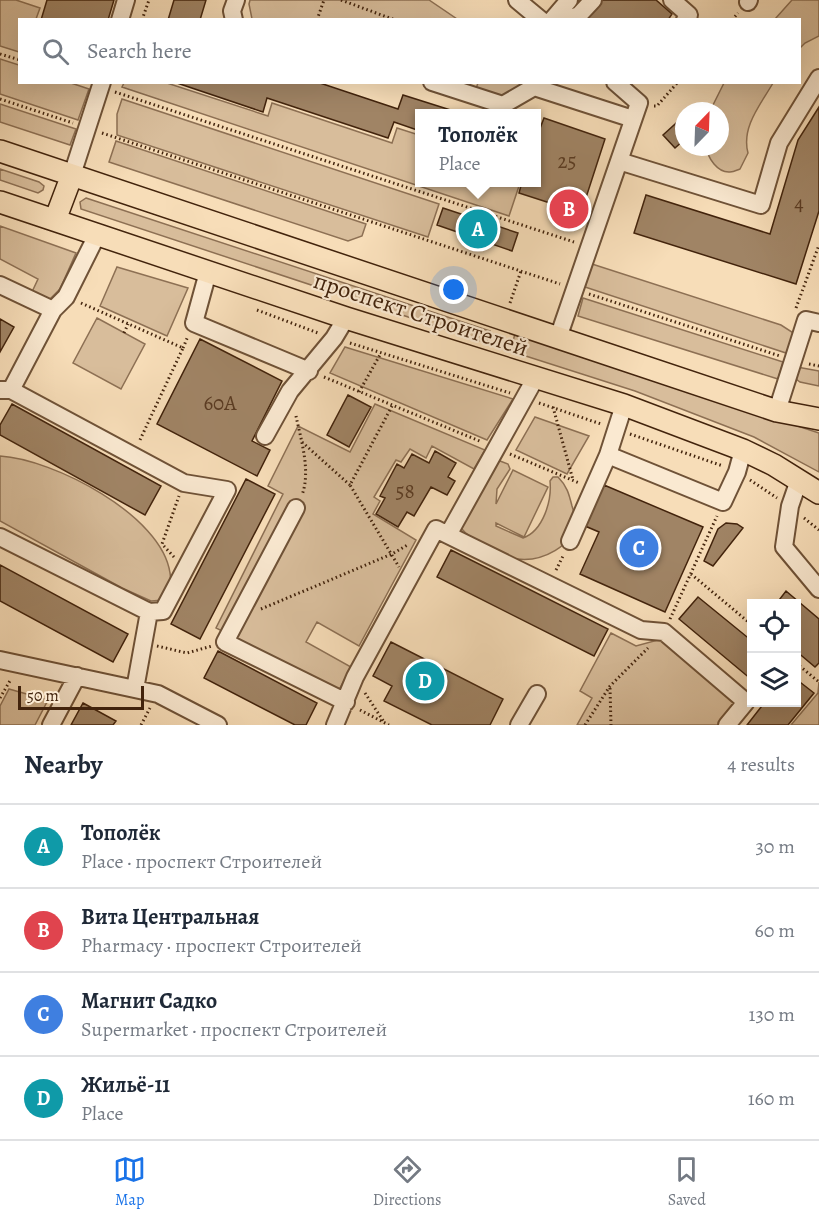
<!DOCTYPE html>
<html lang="en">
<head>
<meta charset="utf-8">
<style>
	body { margin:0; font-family:Alegreya,serif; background:#f6f6f7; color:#1f2937 }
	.controls { position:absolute; right:18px; bottom:18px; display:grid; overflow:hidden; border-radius:0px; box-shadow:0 6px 24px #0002 }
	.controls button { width:54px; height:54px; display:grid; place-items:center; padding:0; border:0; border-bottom:2px solid #e0e1e3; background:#fff; color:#1f2937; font:30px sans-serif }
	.compass { position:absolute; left:675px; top:102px; width:54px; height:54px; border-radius:50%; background:#fff; box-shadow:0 6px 24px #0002; rotate:23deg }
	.scale { position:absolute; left:18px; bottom:15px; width:126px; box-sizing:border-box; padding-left:6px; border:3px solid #42230c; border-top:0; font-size:16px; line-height:21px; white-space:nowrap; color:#42230c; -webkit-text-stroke:4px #fae9d1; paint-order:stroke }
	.you { position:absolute; left:454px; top:290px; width:21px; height:21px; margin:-15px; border:4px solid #fff; border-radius:50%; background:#1a73e8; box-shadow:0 0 0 9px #1a73e833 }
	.badge { display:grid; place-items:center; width:39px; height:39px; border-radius:50%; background:#1a73e8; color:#fff; font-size:20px; font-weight:700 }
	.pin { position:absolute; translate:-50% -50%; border:3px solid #fff; box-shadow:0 2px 6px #0006 }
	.popup { position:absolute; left:415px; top:109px; width:126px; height:78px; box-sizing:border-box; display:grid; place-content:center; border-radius:0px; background:#fff; filter:drop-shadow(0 2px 4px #0005); font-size:20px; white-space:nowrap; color:#747a83 }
	.popup b { font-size:22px; color:#1f2937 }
	.popup::after { content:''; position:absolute; left:50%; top:100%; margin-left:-12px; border:12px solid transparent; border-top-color:#fff }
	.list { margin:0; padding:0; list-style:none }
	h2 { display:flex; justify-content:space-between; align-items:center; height:78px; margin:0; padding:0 24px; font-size:26px }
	h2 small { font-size:20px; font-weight:400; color:#747a83 }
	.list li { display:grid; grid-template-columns:39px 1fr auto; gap:18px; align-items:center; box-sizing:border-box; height:84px; padding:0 24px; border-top:2px solid #e0e1e3 }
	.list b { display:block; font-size:22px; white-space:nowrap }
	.list p { margin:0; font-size:20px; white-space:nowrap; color:#747a83 }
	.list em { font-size:20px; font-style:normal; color:#747a83 }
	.icon { flex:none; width:33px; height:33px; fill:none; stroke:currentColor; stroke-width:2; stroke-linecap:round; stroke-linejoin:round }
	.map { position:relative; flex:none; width:819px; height:725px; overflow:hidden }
	.search { position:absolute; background:#fff; box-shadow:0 6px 24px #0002; left:18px; right:18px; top:18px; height:66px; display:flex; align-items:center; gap:15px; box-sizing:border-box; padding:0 21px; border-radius:0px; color:#747a83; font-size:22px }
	.sheet { height:414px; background:#fff }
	nav { display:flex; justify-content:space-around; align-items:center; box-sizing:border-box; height:84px; border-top:2px solid #e0e1e3; background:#fff; font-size:16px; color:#747a83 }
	nav a { display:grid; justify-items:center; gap:3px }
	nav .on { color:#1a73e8 }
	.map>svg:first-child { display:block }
	.green { fill:#d8bd9b; stroke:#8d7054; stroke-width:1.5 }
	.building { fill:#a08465; stroke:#42230c; stroke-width:1.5 }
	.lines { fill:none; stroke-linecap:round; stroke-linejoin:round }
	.minor-casing { stroke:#6f5237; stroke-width:20 }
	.major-casing { stroke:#42230c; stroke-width:24 }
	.path { stroke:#42230c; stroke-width:3; stroke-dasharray:1.5 3; stroke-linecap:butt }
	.minor { stroke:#fae9d1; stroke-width:16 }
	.major { stroke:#f7ddb8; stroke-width:21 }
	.labels { text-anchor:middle; stroke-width:4.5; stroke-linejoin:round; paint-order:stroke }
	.number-label { font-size:21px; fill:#5a3b22 }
	.street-label { font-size:24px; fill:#42230c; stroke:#fae9d1 }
</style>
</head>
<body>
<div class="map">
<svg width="819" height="725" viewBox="0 0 819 725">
	<rect width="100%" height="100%" fill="#f7ddb8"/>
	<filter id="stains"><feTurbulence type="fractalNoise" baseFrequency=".00333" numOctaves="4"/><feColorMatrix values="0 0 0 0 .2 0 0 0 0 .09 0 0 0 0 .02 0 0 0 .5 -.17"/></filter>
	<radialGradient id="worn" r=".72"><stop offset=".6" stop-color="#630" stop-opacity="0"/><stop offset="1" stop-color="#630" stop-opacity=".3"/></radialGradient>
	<!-- green -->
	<path class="green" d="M0,0H16L40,8L36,19L20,20L19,52L0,46Z
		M250,0H429L457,19H252L249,4Z
		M792,0H819V36L805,43L800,48V20L775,19Z
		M0,59L19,65L20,82L71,83L89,89L78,120L0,94Z
		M124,83H167L268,116L272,103L392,143L397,128L419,135L420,182L520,183L509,216L122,87Z
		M478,83H534L504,101L475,91Z
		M724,83H773C761,104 741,127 748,153L740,169C737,170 734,172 730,172C718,173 707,158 707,147H720V111H710Z
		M122,99L439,204L428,237L117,135V114Z
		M0,104L76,129L70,145L0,122Z
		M116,141L366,224L362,236L348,241L109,162Z
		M0,169L39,182L44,186L43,190L38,193L0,180Z
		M86,198L490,331L487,343L81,209L80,202Z
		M0,226L76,253L60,289L48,301L31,294L38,279L0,259Z
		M592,264L781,325L795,334L786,353L585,287Z
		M117,267L188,288L167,336L100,306Z
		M583,298L783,362L778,379L578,316Z
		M97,318L145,344L121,389L73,363Z
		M515,334L819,433V472L754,437L635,391L510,351Z
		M345,347L513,399L487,440L330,373Z
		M797,367L819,371V386L800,382L796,379Z
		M375,404L485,450L474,469L432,446L426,458L410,449L401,462L396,460L374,497L380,501L373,514L416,540L359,646L317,622L306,642L351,667L339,690L216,628L283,494L268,486L298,426L350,452Z
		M535,417L589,436L567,474L516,450Z
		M0,456C53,459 162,515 170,573C172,583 167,591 164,600L151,601L122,588L0,521Z
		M500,461L508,464L510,469L497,489L496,504L513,470L548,487L524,537L496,523V526L523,538C543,531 552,501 550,481L553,477H558C567,486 569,494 572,506C573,509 575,515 575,519C575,547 541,562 517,559C501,557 471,541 461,528L494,463Z
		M611,633L636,646L665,638L740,704L722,725H577L592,698L580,691Z
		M819,682V725H791L818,693Z
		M9,689L48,700L35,725H0V706Z"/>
	<!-- building -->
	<path class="building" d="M47,0H114L108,20H41Z
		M174,0H206L200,20H168Z
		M599,0H656L672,14L668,20H583Z
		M174,82H317L398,109L403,95L460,113H420V131L394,122L388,138L267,98L263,112Z
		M819,107V211L796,284L634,233L646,195L770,234L798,140Z
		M684,116V140L675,148L663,135Z
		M544,118L605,139L581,213L519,193L522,182H536V139Z
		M443,208L518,233L512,251L437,225Z
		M0,319L14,327L0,352Z
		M200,339L282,381L252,441L270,450L257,476L157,424Z
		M348,395L371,407L349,447L327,435Z
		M12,404L161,486L145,515L0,435V425Z
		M435,451L456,463L448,477L455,481L447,495L431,487L414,516L407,512L398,527L376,514L385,498L380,496L397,464L404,468L412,454L429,463Z
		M246,479L275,494L200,639L171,624Z
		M604,485L703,527L665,612L580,574L599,532L585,526Z
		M726,523L737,524L743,528L713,566L704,561L718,529Z
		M451,550L608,629L594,656L437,577Z
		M0,565L128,634L113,662L0,601Z
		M786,591L819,619V663L815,667L796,651V604H776Z
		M698,597L752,641V680L679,619Z
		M391,642L503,699L490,725H432L384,701L392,686L373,676Z
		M218,651L317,703L306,725H295L204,678Z
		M796,679L814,693L788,725H747L765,702H796Z
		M83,703L116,721L113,725H71Z"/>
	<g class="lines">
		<defs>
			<path id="minor" d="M517,0L541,20
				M672,0L689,15L685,20
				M748,2L749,0
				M120,20L126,0
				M234,20L232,11L236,0
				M552,20L569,0
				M565,20L579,15L593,0
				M432,82L503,105L534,87L633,119
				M619,161L761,205L779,143L819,78
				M72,175L102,82
				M208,272L194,323L309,371
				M0,285L53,310
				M558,338L639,103L615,82
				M0,390H11L184,483L227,490L163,611L149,612L135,689
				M11,390L53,310L66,297L97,235
				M777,411L806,320L819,323
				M265,436L290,391L334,338L346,318
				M608,455L723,502L737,472L743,450
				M799,480L790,506L784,547L819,589
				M296,508L225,642L346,702
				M448,535L641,630L664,632L746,702L727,725
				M0,537L149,612
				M570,541L608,455L624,405
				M0,660L158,694L218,725
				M51,725L77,676
				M335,725L355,677L436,529L448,535L536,377
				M519,725L537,694"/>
			<path id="major" d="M0,151L777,411L819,419
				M0,202L346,318L624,405L743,450L774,465L819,493
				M55,220L72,175"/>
		</defs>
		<!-- minor casing -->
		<use href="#minor" class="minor-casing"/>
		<!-- major casing -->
		<use href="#major" class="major-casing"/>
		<!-- path -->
		<path class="path" d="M341,0L395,20
			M142,20L149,0
			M317,20L324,0
			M732,20L738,13
			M0,54L20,60
			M115,92L574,242
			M0,99L73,123
			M654,106H657L678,82
			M102,133L560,284
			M589,294L780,356
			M81,303L183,348L139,442
			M510,303L521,271
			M796,308L819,245
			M257,310L318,333
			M124,333L128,324
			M350,343L510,393
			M183,348L188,336
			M809,364L819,366
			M324,377L482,442
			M359,392L381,353
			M539,403L601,424
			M392,406L350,485L399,567
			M553,407L573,480
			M296,416C301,440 311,471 302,495
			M630,434L723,466
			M302,442L350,485
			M510,454L579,483
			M750,480L777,498
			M804,518L819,530
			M174,557L162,544L179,496
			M556,570L564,554
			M691,574L752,625
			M261,609L392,554L409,544
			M670,619L717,516
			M157,646L187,653L212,646
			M796,663L819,682
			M610,688L611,725
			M365,693L384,722
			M0,698L11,679
			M360,710L389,725
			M141,725L150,708
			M585,725L610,686L648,648"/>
		<!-- minor -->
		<use href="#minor" class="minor"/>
		<!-- major -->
		<use href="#major" class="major"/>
	</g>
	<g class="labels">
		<!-- number labels -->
		<g class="number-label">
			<text x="567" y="168">25</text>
			<text x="799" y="210">4</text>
			<text x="220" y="410">60А</text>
			<text x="405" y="498">58</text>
		</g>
		<!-- street labels -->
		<g class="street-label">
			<text transform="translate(421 314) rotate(18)" y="8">проспект Строителей</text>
		</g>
	</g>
	<rect width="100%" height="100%" filter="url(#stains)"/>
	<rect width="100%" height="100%" fill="url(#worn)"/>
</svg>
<div class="controls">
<button><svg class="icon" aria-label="locate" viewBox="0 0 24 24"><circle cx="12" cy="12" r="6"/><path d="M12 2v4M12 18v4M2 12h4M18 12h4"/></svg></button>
<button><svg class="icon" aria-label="layers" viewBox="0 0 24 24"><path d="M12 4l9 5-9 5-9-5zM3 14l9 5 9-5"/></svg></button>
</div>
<svg class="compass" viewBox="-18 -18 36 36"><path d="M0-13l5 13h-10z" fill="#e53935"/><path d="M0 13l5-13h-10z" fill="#747a83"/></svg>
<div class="scale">50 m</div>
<div class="you"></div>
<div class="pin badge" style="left:478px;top:229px;background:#0f9aa8">A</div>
<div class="popup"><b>Тополёк</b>Place</div>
<div class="pin badge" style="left:569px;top:209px;background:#e0444e">B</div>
<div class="pin badge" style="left:639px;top:548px;background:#3f7fe0">C</div>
<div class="pin badge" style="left:425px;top:681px;background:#0f9aa8">D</div>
<div class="search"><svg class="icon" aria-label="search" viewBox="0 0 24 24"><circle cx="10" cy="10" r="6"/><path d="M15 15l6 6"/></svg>Search here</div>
</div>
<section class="sheet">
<h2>Nearby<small>4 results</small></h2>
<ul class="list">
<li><span class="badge" style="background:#0f9aa8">A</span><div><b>Тополёк</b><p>Place · проспект Строителей</p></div><em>30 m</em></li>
<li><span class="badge" style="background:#e0444e">B</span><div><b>Вита Центральная</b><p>Pharmacy · проспект Строителей</p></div><em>60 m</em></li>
<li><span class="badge" style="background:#3f7fe0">C</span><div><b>Магнит Садко</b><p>Supermarket · проспект Строителей</p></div><em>130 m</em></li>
<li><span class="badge" style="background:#0f9aa8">D</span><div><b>Жильё-11</b><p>Place</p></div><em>160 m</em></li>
</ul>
</section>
<nav>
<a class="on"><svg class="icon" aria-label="map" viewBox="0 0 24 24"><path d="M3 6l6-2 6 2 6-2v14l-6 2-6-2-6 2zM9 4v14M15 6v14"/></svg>Map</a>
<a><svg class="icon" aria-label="directions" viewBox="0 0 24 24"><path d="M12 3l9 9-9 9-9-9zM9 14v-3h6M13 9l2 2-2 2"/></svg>Directions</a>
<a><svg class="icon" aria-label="saved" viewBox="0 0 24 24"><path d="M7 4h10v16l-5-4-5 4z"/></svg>Saved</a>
</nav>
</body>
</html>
